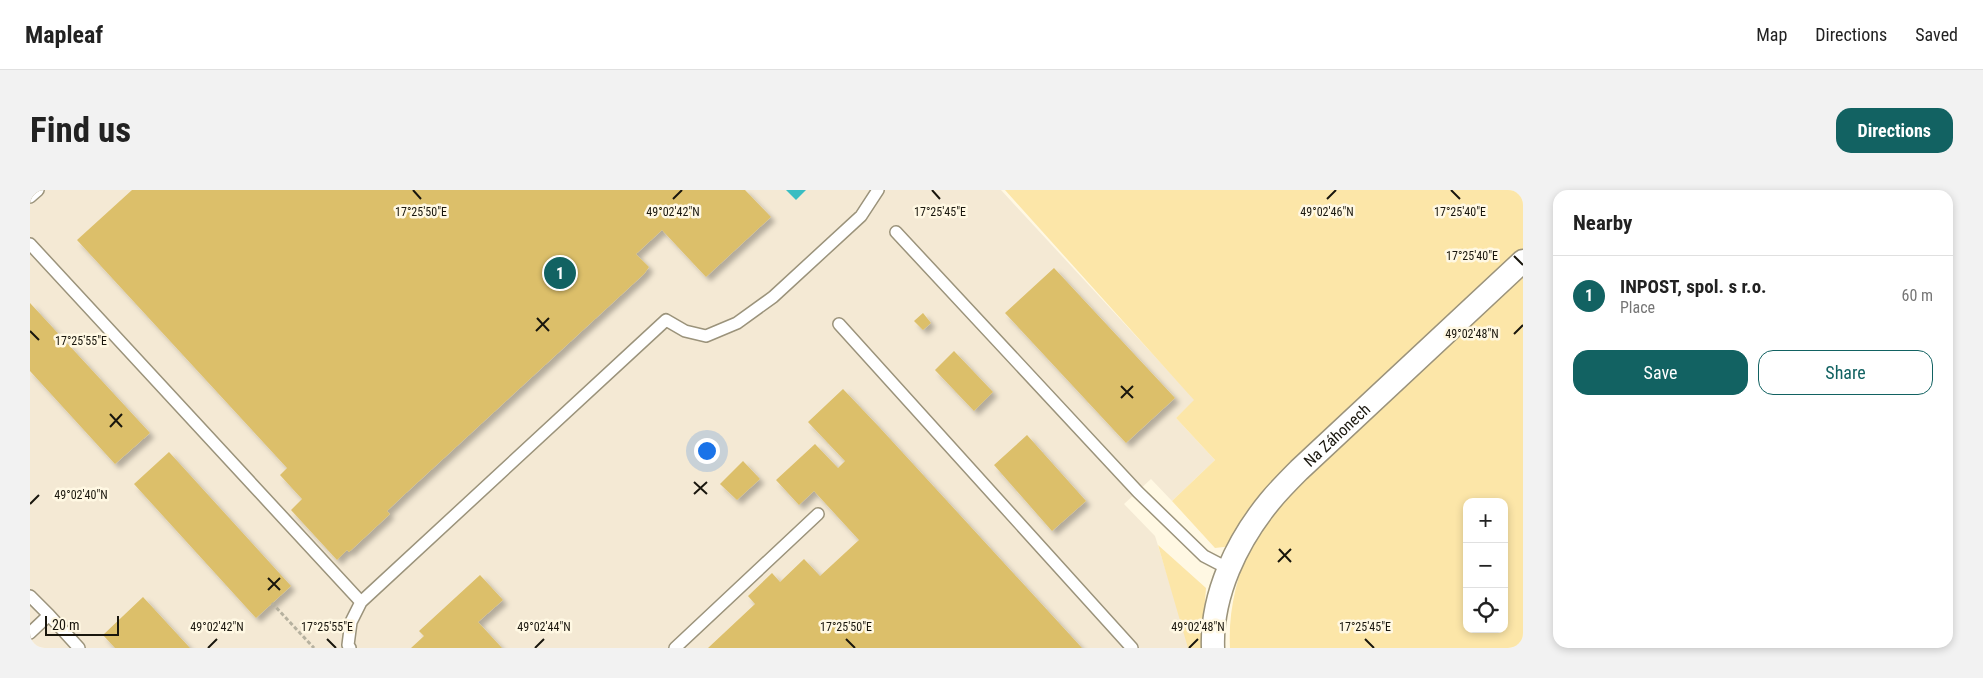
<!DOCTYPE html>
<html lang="en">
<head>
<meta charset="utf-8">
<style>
	body { margin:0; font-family:"Roboto Condensed",sans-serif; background:#f2f2f2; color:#222 }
	.controls { position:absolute; right:15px; bottom:15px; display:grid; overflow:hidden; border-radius:10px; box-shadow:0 2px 8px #0003 }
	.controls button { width:45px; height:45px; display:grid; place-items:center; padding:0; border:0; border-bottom:1px solid #e0e0e0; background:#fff; color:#222; font:25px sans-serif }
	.scale { position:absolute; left:15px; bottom:12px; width:74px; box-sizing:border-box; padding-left:5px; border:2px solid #19160d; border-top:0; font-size:14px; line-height:18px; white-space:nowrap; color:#19160d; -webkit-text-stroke:4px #fff8e3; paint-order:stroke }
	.you { position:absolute; left:676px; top:260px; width:18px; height:18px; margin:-12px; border:4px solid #fff; border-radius:50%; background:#1a73e8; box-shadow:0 0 0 8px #1a73e833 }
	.badge { display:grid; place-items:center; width:32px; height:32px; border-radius:50%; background:#126262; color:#fff; font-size:16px; font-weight:700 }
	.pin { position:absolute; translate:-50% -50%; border:2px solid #fff; box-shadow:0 1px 5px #0006 }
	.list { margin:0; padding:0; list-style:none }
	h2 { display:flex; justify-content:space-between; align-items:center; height:65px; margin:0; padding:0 20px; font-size:21px }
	h2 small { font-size:16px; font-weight:400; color:#767676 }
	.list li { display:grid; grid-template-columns:32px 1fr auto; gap:15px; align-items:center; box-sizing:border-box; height:80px; padding:0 20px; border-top:1px solid #e0e0e0 }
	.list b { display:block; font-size:19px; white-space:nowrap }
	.list p { margin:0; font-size:16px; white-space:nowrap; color:#767676 }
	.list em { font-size:16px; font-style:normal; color:#767676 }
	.actions { display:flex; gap:10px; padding:15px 20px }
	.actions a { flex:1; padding:11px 0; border:1px solid #126262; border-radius:15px; text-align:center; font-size:18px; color:#126262 }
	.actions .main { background:#126262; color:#fff }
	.icon { flex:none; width:28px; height:28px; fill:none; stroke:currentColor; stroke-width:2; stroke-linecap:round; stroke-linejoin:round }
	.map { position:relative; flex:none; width:1493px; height:458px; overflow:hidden; border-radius:15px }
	header { display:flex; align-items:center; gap:30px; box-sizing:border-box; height:70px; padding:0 25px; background:#fff; border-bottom:1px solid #e0e0e0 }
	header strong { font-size:24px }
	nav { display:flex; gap:28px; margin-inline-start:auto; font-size:18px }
	.intro { display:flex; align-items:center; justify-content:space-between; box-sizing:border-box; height:120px; padding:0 30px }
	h1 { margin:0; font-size:35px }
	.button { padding:12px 22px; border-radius:15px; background:#126262; color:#fff; font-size:18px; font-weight:700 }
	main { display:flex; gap:30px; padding:0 30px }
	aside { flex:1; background:#fff; border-radius:15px; box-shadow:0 2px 8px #0003 }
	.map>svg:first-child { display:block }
	.industrial { fill:#f4e9d4 }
	.green { fill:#fce6a8; fill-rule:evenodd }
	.water { fill:#39bdc2 }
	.building { fill:#dcbf6a; filter:url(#shadow) }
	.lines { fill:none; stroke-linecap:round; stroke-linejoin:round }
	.service-casing { stroke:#9b937b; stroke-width:14 }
	.minor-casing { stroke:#9b937b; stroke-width:25 }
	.path { stroke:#b6b19f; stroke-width:3; stroke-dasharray:4 2.5; stroke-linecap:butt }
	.service { stroke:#fff; stroke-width:11 }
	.minor { stroke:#fff; stroke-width:22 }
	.ticks { fill:none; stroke:#19160d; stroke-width:2 }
	.labels { text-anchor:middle; stroke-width:5; stroke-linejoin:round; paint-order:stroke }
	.street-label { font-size:16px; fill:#19160d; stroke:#fff8e3 }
	.ticks-label { font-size:12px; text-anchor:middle; fill:#19160d; stroke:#fff8e3; stroke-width:5; stroke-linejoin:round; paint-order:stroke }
</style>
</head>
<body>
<header>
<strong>Mapleaf</strong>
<nav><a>Map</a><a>Directions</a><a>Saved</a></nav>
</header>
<div class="intro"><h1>Find us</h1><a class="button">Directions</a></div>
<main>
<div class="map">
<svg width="1493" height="458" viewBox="0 0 1493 458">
	<defs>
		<filter id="shadow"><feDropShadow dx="4.5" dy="4.5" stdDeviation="2.5" flood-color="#0004"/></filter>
	</defs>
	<rect width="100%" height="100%" fill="#fff8e3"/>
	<!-- industrial -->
	<path class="industrial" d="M0,0H971L1165,210L1146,228L1185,270L1142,311L1121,289L1094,314L1125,346L1160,458H0Z"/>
	<!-- green -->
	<path class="green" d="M975,0H1493V458H1200C1198,421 1207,388 1220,354L1185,358L1142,311L1185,270L1146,228L1164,210ZM1437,312H1474V439H1437Z
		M1128,355L1176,398L1172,453L1173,458H1158Z"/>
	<!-- water -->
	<path class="water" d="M756,0H776L766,10Z"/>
	<!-- building -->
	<path class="building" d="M102,0H715L741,27L676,87L632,40L606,64L619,77L614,84L375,304L357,321L360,324L319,362L317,360L307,370L261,320L272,309L250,285L257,278L47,50Z
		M1024,78L1145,208L1096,253L975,123Z
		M0,113L120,243L85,274L0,181Z
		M893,123L901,133L893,140L884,131Z
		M924,161L963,202L944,221L905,180Z
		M813,199L850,238L1052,458H678L725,414L718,406L742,383L750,392L774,369L790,386L829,350L784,301L769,315L746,290L785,254L808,278L815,271L778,232Z
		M997,245L1056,311L1022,341L964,275Z
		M139,262L261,396L226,428L104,294Z
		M713,271L730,289L707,310L690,294Z
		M450,385L473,410L448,432L472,458H381L394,446L389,441Z
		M113,407L160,458H85L73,445Z"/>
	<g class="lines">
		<defs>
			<path id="service" d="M0,7L8,0
				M866,42L1108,302L1174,366L1199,379
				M0,54L331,412
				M809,134L1102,458
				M0,406L19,425L0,443
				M19,425L49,458
				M320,458L318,455L321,432L331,412L636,130L655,141L676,146L707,133L743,107L831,26L848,0
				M645,458L788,324"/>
			<g id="minor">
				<path id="s1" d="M1183,458C1181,405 1207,351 1240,311C1249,300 1259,290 1269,280L1493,71"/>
			</g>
		</defs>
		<!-- service casing -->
		<use href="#service" class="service-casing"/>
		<!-- minor casing -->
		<use href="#minor" class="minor-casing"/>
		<!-- path -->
		<path class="path" d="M242,413L284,458"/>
		<!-- service -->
		<use href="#service" class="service"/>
		<!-- minor -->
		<use href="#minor" class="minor"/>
	</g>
	<!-- ticks -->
	<path class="ticks" d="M383,0L391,9M902,0L910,9M1421,0L1430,9M643,9L652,0M1297,9L1306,0M1484,66L1493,75M507,128L519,141M0,141L9,150M506,141L519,128M1484,144L1493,135M1091,196L1103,208M1091,208L1103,196M80,224L92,237M80,237L92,224M664,292L677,304M664,304L677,292M0,314L9,305M1249,359L1261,372M1248,372L1261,359M238,388L250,400M238,400L250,388M297,449L306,458M816,449L825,458M1335,449L1344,458M178,458L187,449M505,458L514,449M1159,458L1168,449"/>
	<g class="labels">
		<!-- street labels -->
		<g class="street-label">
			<text dy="6" stroke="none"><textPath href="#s1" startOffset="255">Na Záhonech</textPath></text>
		</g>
	</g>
	<g class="ticks-label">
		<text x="643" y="26">49°02'42"N</text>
		<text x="1297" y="26">49°02'46"N</text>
		<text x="1430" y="26">17°25'40"E</text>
		<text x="391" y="26">17°25'50"E</text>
		<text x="910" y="26">17°25'45"E</text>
		<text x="1442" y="70">17°25'40"E</text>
		<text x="1442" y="148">49°02'48"N</text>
		<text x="51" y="155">17°25'55"E</text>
		<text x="51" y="309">49°02'40"N</text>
		<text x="297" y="441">17°25'55"E</text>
		<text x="816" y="441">17°25'50"E</text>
		<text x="1335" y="441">17°25'45"E</text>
		<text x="187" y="441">49°02'42"N</text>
		<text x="514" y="441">49°02'44"N</text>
		<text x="1168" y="441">49°02'48"N</text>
	</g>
</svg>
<div class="controls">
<button>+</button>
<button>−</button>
<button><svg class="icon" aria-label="locate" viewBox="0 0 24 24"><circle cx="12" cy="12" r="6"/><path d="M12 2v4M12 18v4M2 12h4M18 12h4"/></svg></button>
</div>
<div class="scale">20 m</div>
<div class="you"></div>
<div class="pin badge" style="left:530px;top:83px">1</div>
</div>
<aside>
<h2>Nearby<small></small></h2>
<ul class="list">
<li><span class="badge">1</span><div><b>INPOST, spol. s r.o.</b><p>Place</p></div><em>60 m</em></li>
</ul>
<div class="actions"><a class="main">Save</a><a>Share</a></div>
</aside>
</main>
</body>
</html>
